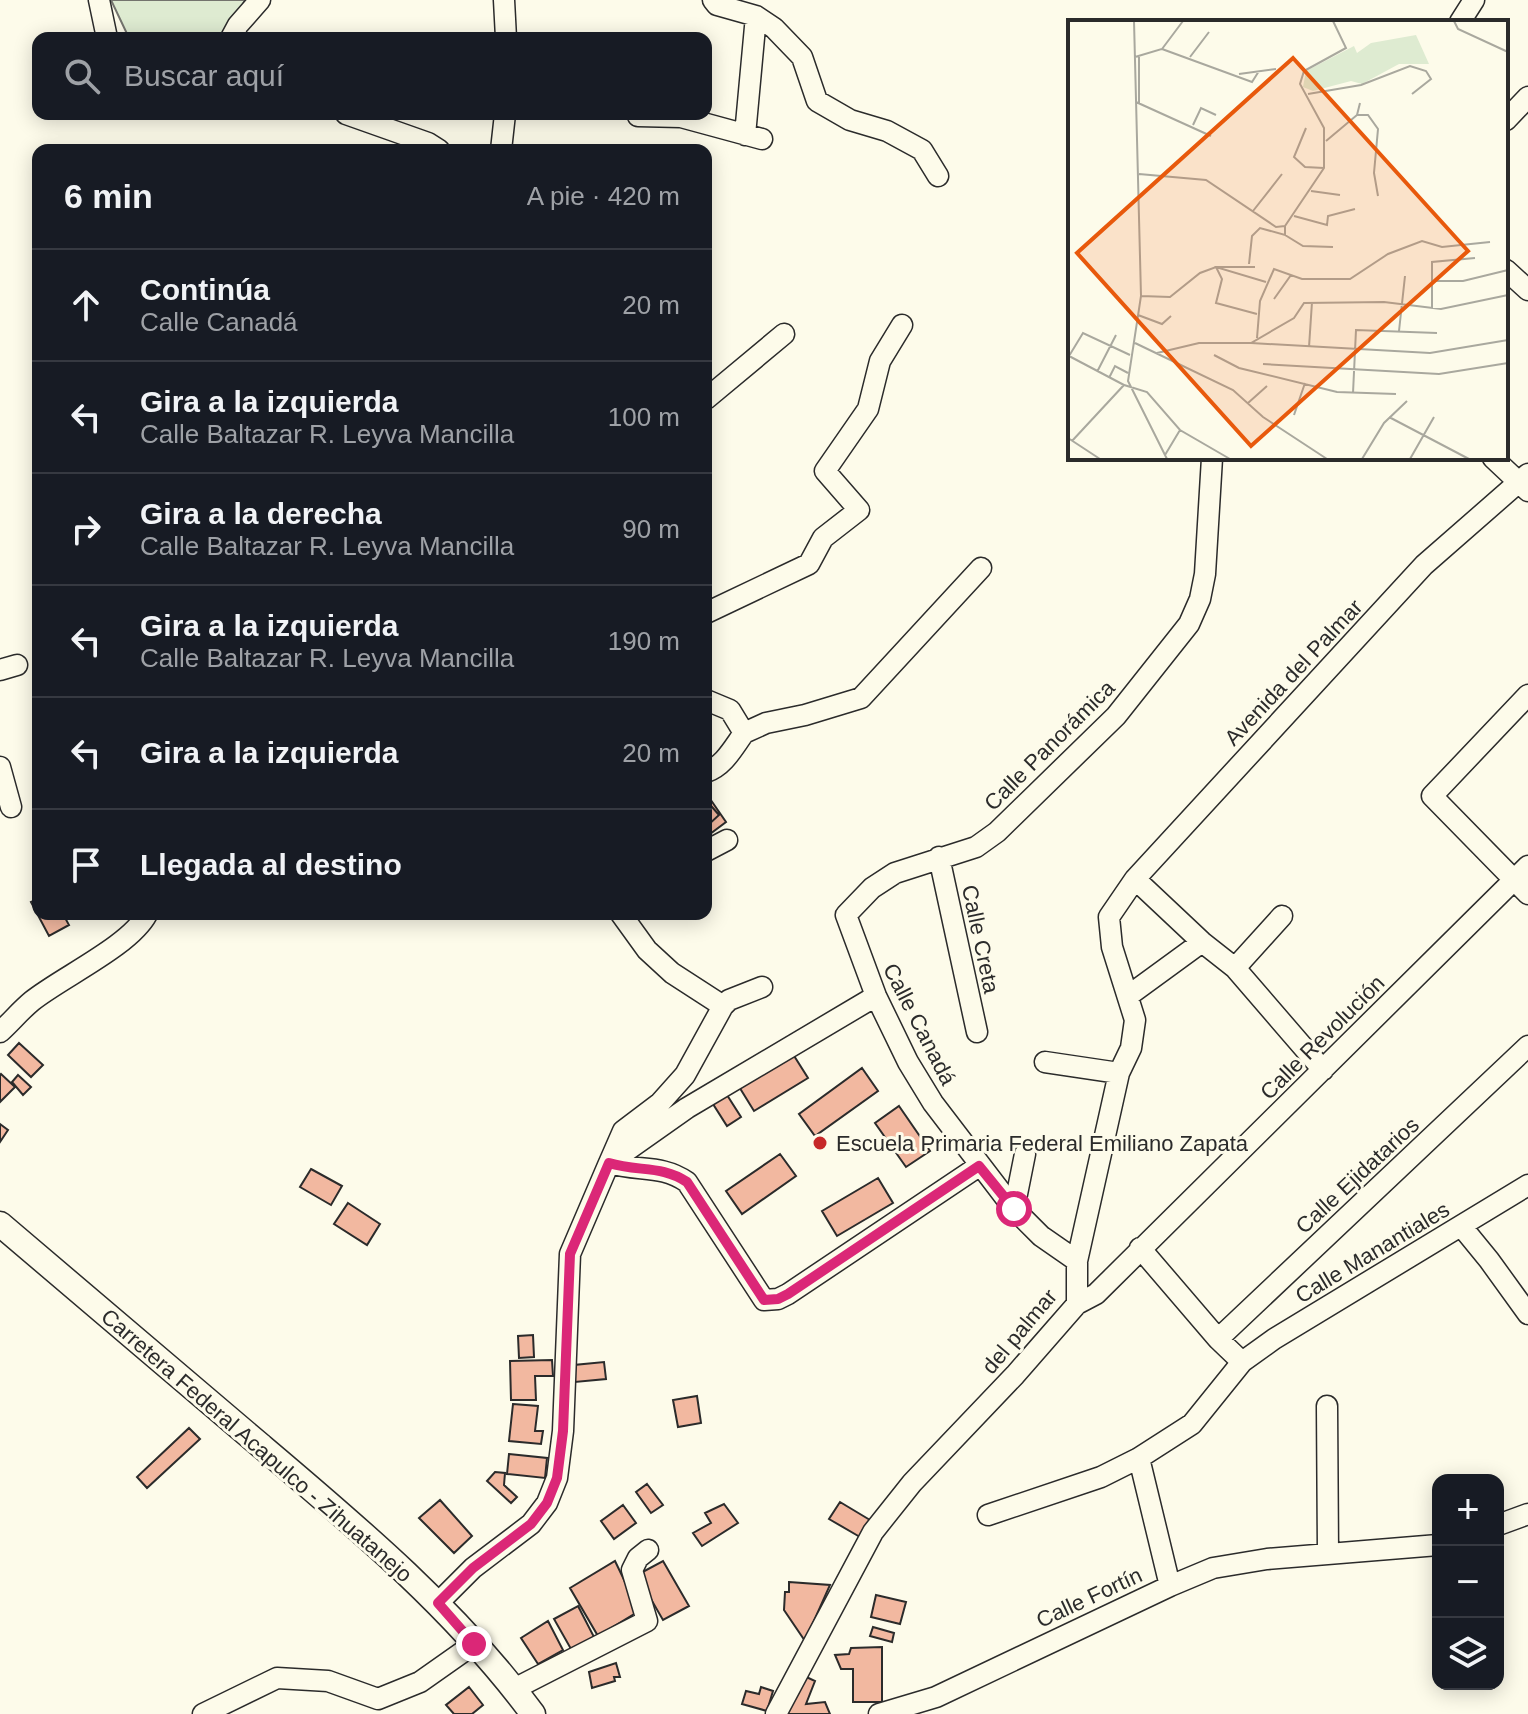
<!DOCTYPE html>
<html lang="es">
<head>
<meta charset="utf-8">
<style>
	body { margin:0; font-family:Arial,sans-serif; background:#242831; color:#f1f3f6 }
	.controls { position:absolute; right:24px; bottom:24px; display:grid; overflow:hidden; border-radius:16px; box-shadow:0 4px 20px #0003 }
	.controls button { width:72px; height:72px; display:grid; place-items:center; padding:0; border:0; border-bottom:2px solid #363941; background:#171b24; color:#f1f3f6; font:40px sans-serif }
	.stop { position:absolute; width:24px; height:24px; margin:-18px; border:6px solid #db2777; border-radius:50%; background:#fff }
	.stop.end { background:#db2777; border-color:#fff; box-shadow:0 2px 8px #0008 }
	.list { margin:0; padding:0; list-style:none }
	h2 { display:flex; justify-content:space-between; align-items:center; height:104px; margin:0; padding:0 32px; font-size:34px }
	h2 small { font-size:26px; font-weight:400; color:#9ea1a6 }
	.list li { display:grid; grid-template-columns:52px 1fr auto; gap:24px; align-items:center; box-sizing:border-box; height:112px; padding:0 32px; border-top:2px solid #363941 }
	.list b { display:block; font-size:30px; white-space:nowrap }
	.list p { margin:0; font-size:26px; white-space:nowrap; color:#9ea1a6 }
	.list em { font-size:26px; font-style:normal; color:#9ea1a6 }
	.icon { flex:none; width:44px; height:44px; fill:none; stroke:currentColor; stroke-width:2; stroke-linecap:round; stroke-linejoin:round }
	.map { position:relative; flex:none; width:1528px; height:1714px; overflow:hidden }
	.search { position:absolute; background:#171b24; box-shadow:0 4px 20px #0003; left:32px; top:32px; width:680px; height:88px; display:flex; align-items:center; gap:20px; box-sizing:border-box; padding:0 28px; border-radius:16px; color:#9ea1a6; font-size:30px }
	.panel { position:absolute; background:#171b24; box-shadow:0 4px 20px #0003; left:32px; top:144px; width:680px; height:776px; border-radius:16px }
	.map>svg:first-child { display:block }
	.green { fill:#deebd1; stroke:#74746e; stroke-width:2 }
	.building { fill:#f2b8a0; stroke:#2b2b2b; stroke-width:2 }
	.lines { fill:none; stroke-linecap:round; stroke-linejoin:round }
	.minor-casing { stroke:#2b2b2b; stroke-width:23 }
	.major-casing { stroke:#2b2b2b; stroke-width:27 }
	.minor { stroke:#fdfbea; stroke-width:20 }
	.major { stroke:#fdfbea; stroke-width:24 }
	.route { stroke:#db2777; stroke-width:10 }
	.poi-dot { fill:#c62828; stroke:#fdfbea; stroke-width:3 }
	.labels { text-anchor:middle; stroke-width:6; stroke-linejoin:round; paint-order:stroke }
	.street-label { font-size:22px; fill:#2b2b2b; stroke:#fdfbea }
	.poi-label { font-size:22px; fill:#2b2b2b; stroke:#fdfbea; text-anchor:start }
	.inset-road { fill:none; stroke:#a9a89e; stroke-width:2 }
	.view { fill:#e8590c; fill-opacity:0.15; stroke:#e8590c; stroke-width:4 }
	.inset-edge { fill:none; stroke:#2b2b2b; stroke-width:4 }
</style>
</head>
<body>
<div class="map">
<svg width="1528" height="1714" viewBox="0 0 1528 1714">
	<rect width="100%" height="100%" fill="#fdfbea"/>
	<!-- green -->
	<path class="green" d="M111,0H245L226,38H129Z"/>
	<!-- building -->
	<path class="building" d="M706,793L726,822L706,837Z
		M706,800L719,815L706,827Z
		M38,899V914H63L69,925L49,936L31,902Z
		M19,1043L43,1065L31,1077L8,1055Z
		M791,1051L808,1078L754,1111L738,1085Z
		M862,1068L878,1091L815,1136L799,1114Z
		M1,1074L15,1087L0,1102V1075Z
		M18,1075L31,1087L23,1095L12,1082Z
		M727,1095L741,1117L727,1126L713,1104Z
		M899,1106L930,1151L906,1167L875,1123Z
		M0,1124L8,1130L0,1142Z
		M780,1154L796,1176L742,1214L726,1191Z
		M311,1169L342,1186L331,1205L300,1187Z
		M878,1178L893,1203L837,1236L822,1211Z
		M348,1203L380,1224L367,1245L334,1224Z
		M533,1335L534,1357L519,1358L518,1336Z
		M552,1360L553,1376H535L536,1400H511L510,1361Z
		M604,1362L606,1379L575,1382L574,1365Z
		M697,1396L701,1423L678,1427L673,1400Z
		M513,1404L538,1406L535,1431H543L541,1444L509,1441Z
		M189,1428L200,1439L147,1488L137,1477Z
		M509,1454L547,1458L545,1478L507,1474Z
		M495,1472L505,1473L504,1485L517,1497L511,1503L487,1481Z
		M647,1484L663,1505L651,1513L636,1492Z
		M440,1500L472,1536L454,1553L419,1518Z
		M840,1502L870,1520L860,1537L829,1519Z
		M724,1504L738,1523L702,1546L693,1533L711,1523L705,1513Z
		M623,1505L636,1523L614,1539L601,1521Z
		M615,1561L639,1611L598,1636L570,1588Z
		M663,1561L689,1606L663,1620L637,1575Z
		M789,1582L830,1585L805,1641L784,1610L785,1592H789Z
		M876,1595L906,1602L900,1624L871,1617Z
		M578,1606L594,1637L571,1649L554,1619Z
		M548,1621L563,1650L538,1664L521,1638Z
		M873,1627L894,1633L892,1642L870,1636Z
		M882,1647V1702H853V1669H841L835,1655L849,1654L851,1648Z
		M616,1663L620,1677H614L615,1681L592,1688L589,1672Z
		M800,1674L815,1681L806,1704L825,1702L830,1714H784Z
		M469,1687L483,1705L472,1714H454L446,1705Z
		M761,1687L773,1691L767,1711L742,1704L746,1691L759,1694Z"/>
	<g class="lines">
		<defs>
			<path id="minor" d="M99,0L107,38
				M504,0L506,38
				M713,0L717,5L756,16L774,28L802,57L817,101L850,120L887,131L922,150L938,176
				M1460,22L1474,0
				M231,38L238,25L260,0
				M346,114L428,143L439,150
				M638,116L681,117L762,139
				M1506,120L1528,97
				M745,135L756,16
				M501,150L505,114
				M1506,270L1528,290
				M706,399L784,334
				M1493,458L1528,491
				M706,613L809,564L823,538L859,510L825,471L868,409L880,361L902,325
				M0,670L17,665
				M1528,695L1432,796L1528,894
				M706,700L730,710L744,733C733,748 724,766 706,772
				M744,733L766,723L805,715L861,698L981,568
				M0,767L11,807
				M706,851L727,840
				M939,857L977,1032
				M1135,879L1202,942L1235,968L1323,1070
				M621,914L647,950L672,973L723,1006
				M1235,968L1282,916
				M762,987L729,1000L723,1006L685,1075L660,1103L623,1131L609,1163C639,1172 661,1164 687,1182L764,1300L778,1299L788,1294L979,1166
				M1128,996L1202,942
				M0,1032C11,1022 21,1010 32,1001C62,977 130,946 147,914
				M1045,1062L1119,1073
				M1014,1209L1025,1154
				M1462,1227L1489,1260L1528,1314
				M1140,1248L1218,1339L1242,1362
				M1077,1261L1041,1236L1014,1209L933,1103L908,1062L876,996L846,915L872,888L895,873L976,847L997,832L1116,716L1189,624L1200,599L1205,574L1212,458
				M1077,1304L1096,1294L1528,866
				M1218,1339L1528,1046
				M1327,1406L1328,1554
				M1139,1458L1170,1586
				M988,1515L1101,1477L1139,1458L1192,1424L1242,1362L1274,1339L1528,1185
				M1498,1525L1528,1514
				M438,1603L473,1568L531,1524L547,1503L557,1478L563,1431L570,1254L609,1163L687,1108L876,996
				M514,1689L647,1621L632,1570L638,1558L648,1550
				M203,1714L277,1678L328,1681L378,1699L420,1682L474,1644
				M776,1714L873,1532L912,1483L1015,1375L1077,1304V1261L1119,1073L1131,1048L1135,1020L1112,947L1109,917L1135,879L1424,565L1528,474
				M879,1714L936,1697L1170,1586L1213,1568L1267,1559L1438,1545"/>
			<path id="major" d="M0,1224C87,1298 174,1371 260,1445C357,1527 457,1611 533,1714"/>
		</defs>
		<!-- minor casing -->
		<use href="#minor" class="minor-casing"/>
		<!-- major casing -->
		<use href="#major" class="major-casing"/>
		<!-- minor -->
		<use href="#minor" class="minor"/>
		<!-- major -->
		<use href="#major" class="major"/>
	</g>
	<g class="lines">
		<!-- route -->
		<path class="route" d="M474,1644L438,1603L473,1568L531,1524L547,1503L557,1478L563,1431L570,1254L609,1163C638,1172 662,1165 687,1182L764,1300L778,1299L788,1294L979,1166L1014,1209"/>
	</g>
	<!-- markers -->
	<circle class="poi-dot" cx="820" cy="1143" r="8"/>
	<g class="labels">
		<!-- street labels -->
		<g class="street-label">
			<text transform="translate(1293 672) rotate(-47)" y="8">Avenida del Palmar</text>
			<text transform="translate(1049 745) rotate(-45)" y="8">Calle Panorámica</text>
			<text transform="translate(981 939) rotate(78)" y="8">Calle Creta</text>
			<text transform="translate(920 1024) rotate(63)" y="8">Calle Canadá</text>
			<text transform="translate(1322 1037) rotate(-45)" y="8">Calle Revolución</text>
			<text transform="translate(1357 1175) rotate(-43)" y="8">Calle Ejidatarios</text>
			<text transform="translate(1372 1252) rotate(-31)" y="8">Calle Manantiales</text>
			<text transform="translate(1019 1331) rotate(-50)" y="8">del palmar</text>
			<text transform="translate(257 1445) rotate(41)" y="8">Carretera Federal Acapulco - Zihuatanejo</text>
			<text transform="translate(1089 1597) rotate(-25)" y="8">Calle Fortín</text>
		</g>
		<!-- poi labels -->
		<g class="poi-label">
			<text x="836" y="1151">Escuela Primaria Federal Emiliano Zapata</text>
		</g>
	</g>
	<!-- overview -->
	<g transform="translate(1068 20)">
		<rect width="440" height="440" fill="#fdfbea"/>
		<path d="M348,15L361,44H331L294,64L283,61L245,71L235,67L238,51L286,26L289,33L303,23Z" fill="#deebd1"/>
		<path class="inset-road" d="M66,1L73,276L60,361L99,439M386,1L390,9L440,32M94,29L184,62L191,51M71,36V83M67,37L94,29L115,1M122,37L141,12M171,54L208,49M240,74L293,65L342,46L358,51L363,59L344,74M68,82L143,116M289,95H300L310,109L306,153L310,176M125,105L133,88L148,95M238,108L226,137L237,147L256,148M258,121L289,95L292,83M71,154L138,160L208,207L217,206M243,171L272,175M185,191L214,154M226,196L259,205L260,196L287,189M217,215L235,226L265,227M181,244L184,216L192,208L217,215V206L256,148V108L232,64L236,51L278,28L265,1M187,247H148L154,259L148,283L189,294M363,261H395L440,250M73,276L102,277L132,253L148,247L198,262M206,279L223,255M364,288V242L407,238M70,295L94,304L103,296M331,311L337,256M189,318L192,281L206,249L234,259H282L320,234L354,221L374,227L422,222M67,323L165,370L195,397L259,439M183,323L362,333L440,320M241,327L244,282M89,333L131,323H183L226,298L236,283L316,282L373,289L440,275M146,335L171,348L269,372L328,374M195,344L371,354L440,343M29,352L48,315M41,358L47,346L60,353M56,365L1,336L15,313L62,335M285,373L288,310L369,313M180,383L199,366M226,395L237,363M321,397L401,439M0,418L32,439M4,421L56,365L79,372L112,410L162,439M97,435L112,410M294,439L316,403L339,381M342,439L366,397"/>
		<path class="view" d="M225,38L400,231L183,426L9,233Z"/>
		<rect width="440" height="440" class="inset-edge"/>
	</g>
</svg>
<div class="controls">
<button>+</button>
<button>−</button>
<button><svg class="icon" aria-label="layers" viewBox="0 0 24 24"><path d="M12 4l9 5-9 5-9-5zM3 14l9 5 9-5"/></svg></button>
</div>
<div class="stop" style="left:1014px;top:1209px"></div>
<div class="stop end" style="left:474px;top:1644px"></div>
<div class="search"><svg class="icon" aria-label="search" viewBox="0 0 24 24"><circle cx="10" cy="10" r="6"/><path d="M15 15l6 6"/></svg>Buscar aquí</div>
<section class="panel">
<h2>6 min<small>A pie · 420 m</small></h2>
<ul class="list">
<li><svg class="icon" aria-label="ahead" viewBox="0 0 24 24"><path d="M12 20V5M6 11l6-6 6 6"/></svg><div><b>Continúa</b><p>Calle Canadá</p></div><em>20 m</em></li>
<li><svg class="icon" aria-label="left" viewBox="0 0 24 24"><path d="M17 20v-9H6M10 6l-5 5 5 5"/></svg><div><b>Gira a la izquierda</b><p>Calle Baltazar R. Leyva Mancilla</p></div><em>100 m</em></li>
<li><svg class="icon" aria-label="right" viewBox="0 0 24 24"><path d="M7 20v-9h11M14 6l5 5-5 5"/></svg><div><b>Gira a la derecha</b><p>Calle Baltazar R. Leyva Mancilla</p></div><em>90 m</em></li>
<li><svg class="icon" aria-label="left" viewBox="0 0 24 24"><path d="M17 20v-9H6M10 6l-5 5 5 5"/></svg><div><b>Gira a la izquierda</b><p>Calle Baltazar R. Leyva Mancilla</p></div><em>190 m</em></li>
<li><svg class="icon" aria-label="left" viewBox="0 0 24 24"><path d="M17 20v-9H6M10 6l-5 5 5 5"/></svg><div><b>Gira a la izquierda</b></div><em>20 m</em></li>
<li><svg class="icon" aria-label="arrive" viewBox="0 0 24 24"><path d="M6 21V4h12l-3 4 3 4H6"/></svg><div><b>Llegada al destino</b></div></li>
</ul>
</section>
</div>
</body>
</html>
